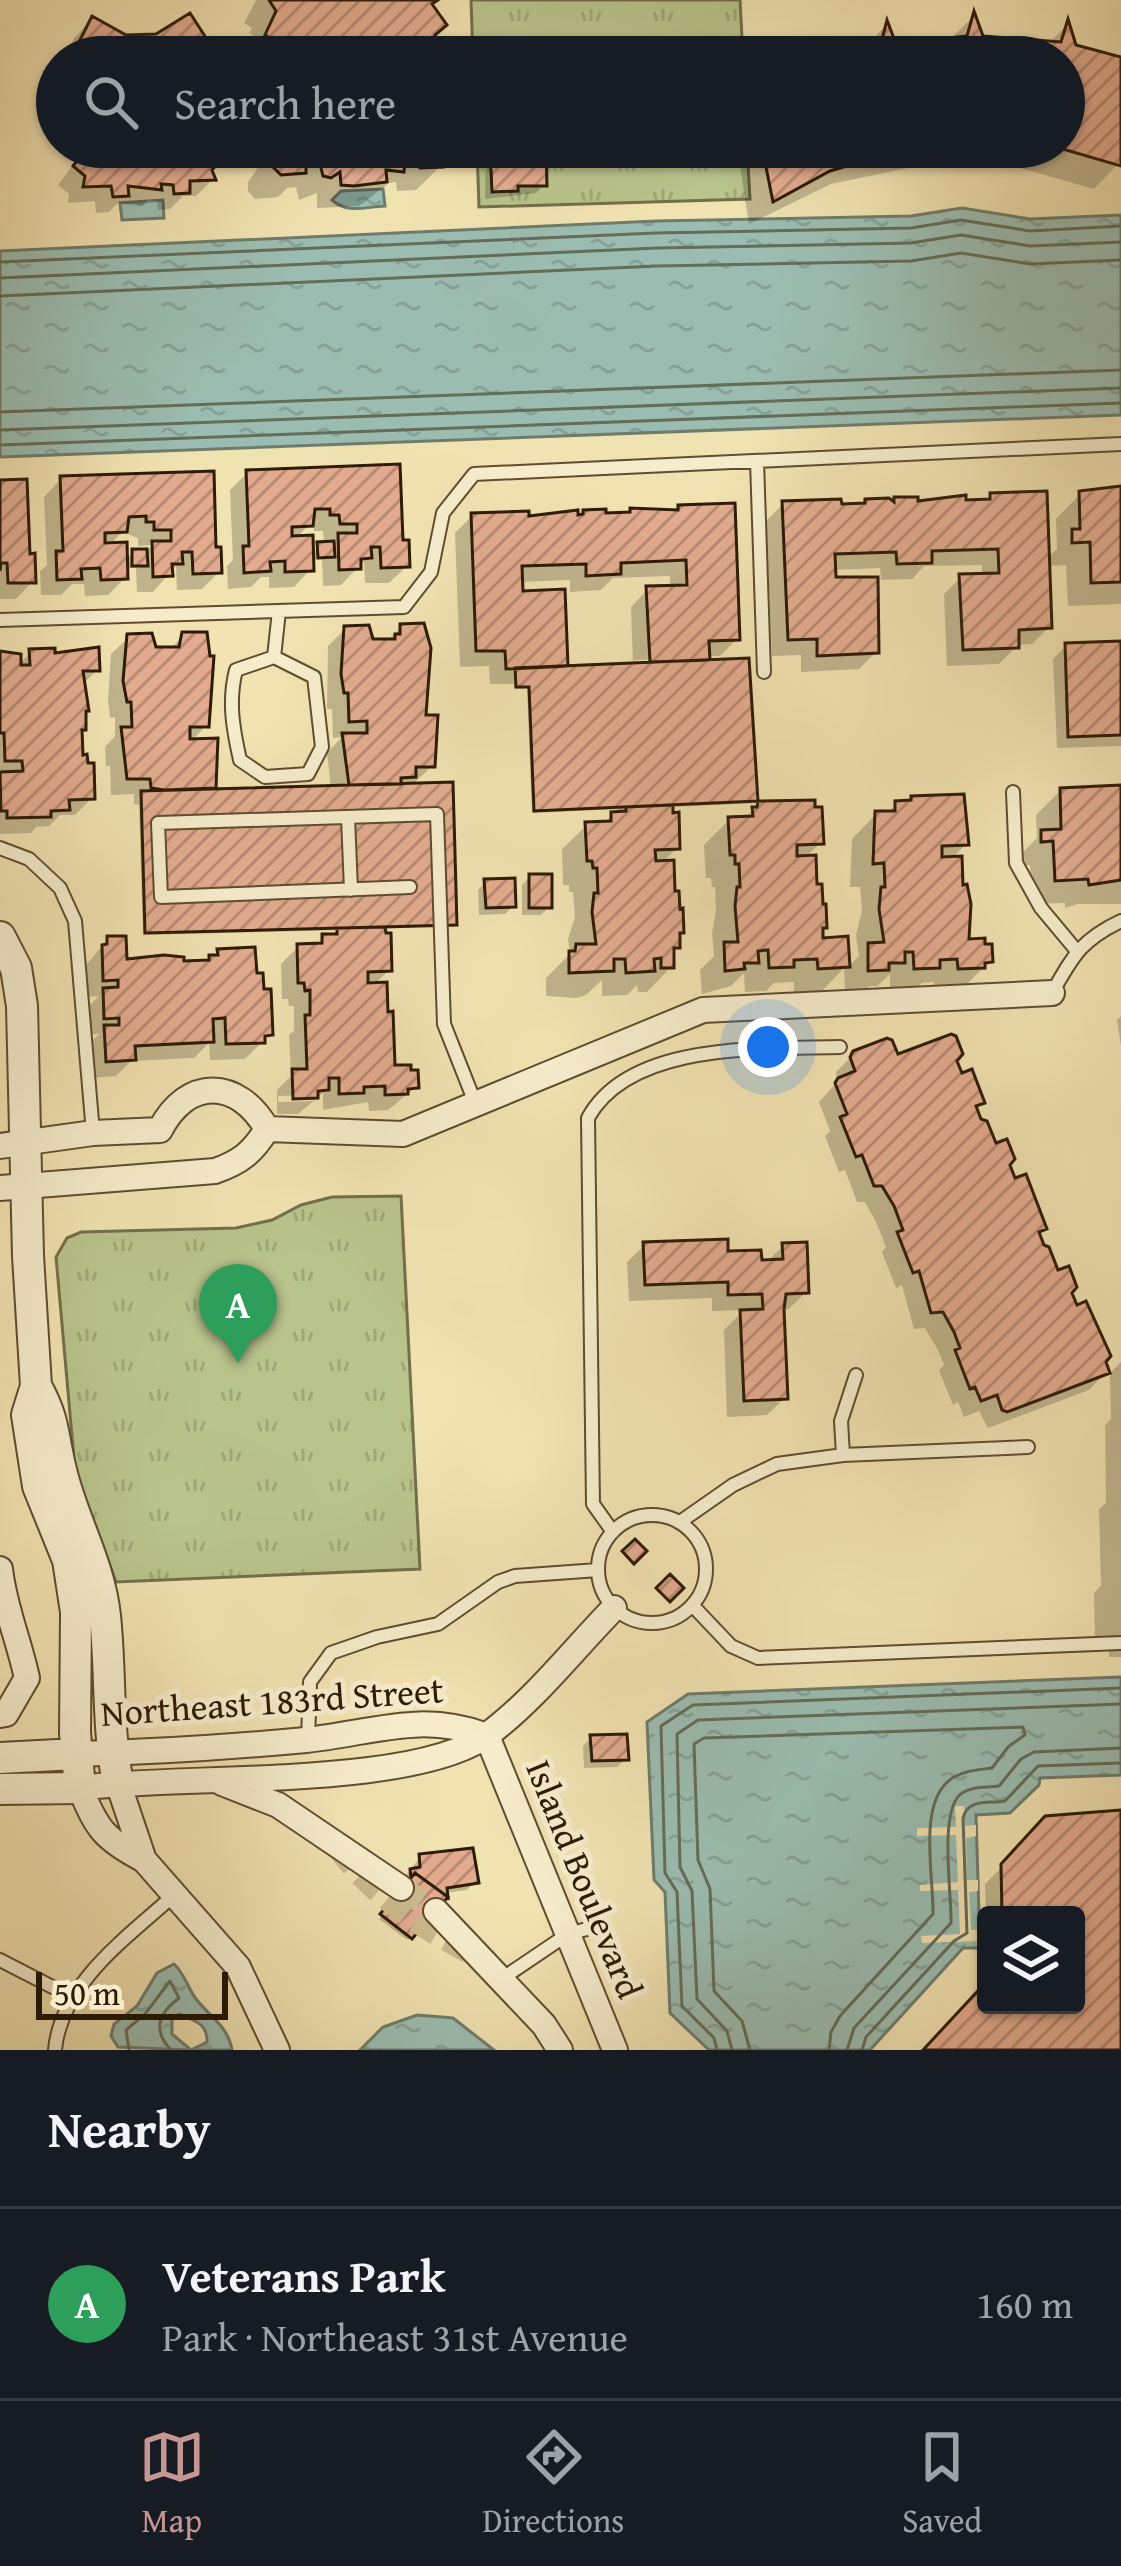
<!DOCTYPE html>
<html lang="en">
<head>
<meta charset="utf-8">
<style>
	body { margin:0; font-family:"Gentium Book Plus",serif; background:#242831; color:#f1f3f6 }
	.controls { position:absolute; right:36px; bottom:36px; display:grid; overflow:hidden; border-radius:12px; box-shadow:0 3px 9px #0004 }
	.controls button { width:108px; height:108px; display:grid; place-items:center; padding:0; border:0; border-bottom:3px solid #363941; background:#171b24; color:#f1f3f6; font:60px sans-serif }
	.scale { position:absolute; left:36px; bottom:30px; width:192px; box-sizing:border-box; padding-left:12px; border:6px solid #2d1b04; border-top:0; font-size:33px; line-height:42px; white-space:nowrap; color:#2d1b04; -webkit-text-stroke:9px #f6eccc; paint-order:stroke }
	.you { position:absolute; left:768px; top:1047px; width:42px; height:42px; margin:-30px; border:9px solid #fff; border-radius:50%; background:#1a73e8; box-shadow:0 0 0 18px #1a73e833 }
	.badge { display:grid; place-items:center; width:78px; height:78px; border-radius:50%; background:#c59692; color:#fff; font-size:39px; font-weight:700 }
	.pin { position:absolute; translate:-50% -99px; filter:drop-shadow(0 3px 6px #0008) }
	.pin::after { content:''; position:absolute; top:63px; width:42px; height:36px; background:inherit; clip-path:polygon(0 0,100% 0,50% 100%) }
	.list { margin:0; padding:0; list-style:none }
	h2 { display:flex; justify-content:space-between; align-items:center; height:156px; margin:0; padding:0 48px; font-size:51px }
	h2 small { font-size:39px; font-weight:400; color:#9ea1a6 }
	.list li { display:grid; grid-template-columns:78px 1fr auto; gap:36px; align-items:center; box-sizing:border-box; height:192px; padding:0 48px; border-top:3px solid #363941 }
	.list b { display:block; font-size:45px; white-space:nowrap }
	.list p { margin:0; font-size:39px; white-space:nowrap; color:#9ea1a6 }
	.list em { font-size:39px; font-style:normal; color:#9ea1a6 }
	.icon { flex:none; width:66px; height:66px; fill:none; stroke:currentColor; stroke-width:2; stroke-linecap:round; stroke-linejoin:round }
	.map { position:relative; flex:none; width:1121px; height:2050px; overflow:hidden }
	.search { position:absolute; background:#171b24; box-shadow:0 3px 9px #0004; left:36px; right:36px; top:36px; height:132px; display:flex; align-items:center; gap:30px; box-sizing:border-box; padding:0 42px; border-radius:66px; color:#9ea1a6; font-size:45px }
	.sheet { height:348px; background:#171b24 }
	nav { display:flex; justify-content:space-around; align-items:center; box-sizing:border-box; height:168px; border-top:3px solid #363941; background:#171b24; font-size:33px; color:#9ea1a6 }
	nav a { display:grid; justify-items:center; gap:6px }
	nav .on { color:#c59692 }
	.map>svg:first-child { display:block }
	.grass { fill:url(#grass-tufts); stroke:#736f48; stroke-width:3 }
	.water { fill:url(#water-ripples); stroke:#6f7c6c; stroke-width:3 }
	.pier { fill:#f1e2b1 }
	.shadow { fill:#0003; fill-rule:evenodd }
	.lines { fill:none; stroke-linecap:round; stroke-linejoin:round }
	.shore { stroke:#646c5a; stroke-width:3 }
	.building { fill:url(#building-hatch); stroke:#2d1b04; stroke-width:3 }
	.minor-tunnel { stroke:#caba8e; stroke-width:24; stroke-dasharray:24 12; stroke-linecap:butt }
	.service-casing { stroke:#5e4d2f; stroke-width:16 }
	.minor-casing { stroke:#5e4d2f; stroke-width:28 }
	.tertiary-casing { stroke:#5e4d2f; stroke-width:34 }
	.service { stroke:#f6eccc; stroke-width:12 }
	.minor { stroke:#f6eccc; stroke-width:24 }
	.tertiary { stroke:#f6eccc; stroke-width:30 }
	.labels { text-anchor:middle; stroke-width:10; stroke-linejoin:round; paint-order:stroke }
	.street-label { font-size:36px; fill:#2d1b04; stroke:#f6eccc }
</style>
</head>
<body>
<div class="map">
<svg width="1121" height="2050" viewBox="0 0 1121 2050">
	<defs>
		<pattern id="grass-tufts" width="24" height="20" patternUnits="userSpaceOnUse" patternTransform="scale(3)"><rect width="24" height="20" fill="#b9c38c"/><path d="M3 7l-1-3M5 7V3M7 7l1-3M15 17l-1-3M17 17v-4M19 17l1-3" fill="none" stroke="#9fa777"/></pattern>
		<pattern id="water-ripples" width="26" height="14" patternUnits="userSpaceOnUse" patternTransform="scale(3)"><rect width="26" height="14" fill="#9bbdb1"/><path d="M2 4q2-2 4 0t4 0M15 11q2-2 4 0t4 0" fill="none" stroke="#86a297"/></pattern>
		<pattern id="building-hatch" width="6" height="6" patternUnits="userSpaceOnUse" patternTransform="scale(3)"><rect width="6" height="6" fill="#e2ab8f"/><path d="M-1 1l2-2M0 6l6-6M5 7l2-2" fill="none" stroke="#b88a73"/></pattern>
	</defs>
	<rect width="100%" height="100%" fill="#f1e2b1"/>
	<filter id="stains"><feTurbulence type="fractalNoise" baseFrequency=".00167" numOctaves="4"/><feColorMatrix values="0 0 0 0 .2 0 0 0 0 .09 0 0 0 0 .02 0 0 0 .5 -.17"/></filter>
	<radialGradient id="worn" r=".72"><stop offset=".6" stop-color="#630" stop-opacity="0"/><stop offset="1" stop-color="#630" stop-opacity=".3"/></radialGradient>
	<!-- grass -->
	<path class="grass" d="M471,0H740L743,57H473Z
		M477,147H747L750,199L479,207Z
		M401,1196L420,1569L116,1582L75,1470L56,1257L67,1238L81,1232L236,1228L272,1220L301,1205L332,1197Z"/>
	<!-- water -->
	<path class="water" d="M383,189L385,206C364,207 348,214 332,200L341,191Z
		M163,200L164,218L122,220L120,203Z
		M962,208L1030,219L1121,215V415L0,457V251L656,221L911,216Z
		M1121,1677V1775L1040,1778L1039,1785L1010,1813L976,1815L980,1948H963L870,2050H709L670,2013L665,1892L654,1880L647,1722L688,1694Z
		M174,1964C185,1974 187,1987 196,1999C210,2017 228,2026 232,2050H191L207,2042C208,2023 193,2020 179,2014L172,2018V2034L191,2050L118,2047L111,2036L114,2024L137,2006L157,1973Z
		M417,2015L453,2018L494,2050H360L383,2027Z"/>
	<!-- pier -->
	<path class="pier" d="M955,1806H964L965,1826L976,1825V1836L966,1838L967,1880H978V1891L969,1892L971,1930H979L980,1941L922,1943L921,1936L960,1934L958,1890L920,1891V1885L958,1882L956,1835L917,1836V1828L956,1827Z"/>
	<!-- shadow -->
	<path class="shadow" d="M256,0H435L430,5L431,43L416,57H244L254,36L249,33L252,28L244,23Z
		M973,17L980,39L1048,44L1067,25L1074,48L1121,60L1118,164L1094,189L1020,168L927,164L831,184L749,224L737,147H1064V57H857L886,25L894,47L950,39Z
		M92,20L125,38L198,57H65L75,37Z
		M80,147H209L213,179L196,196H183L170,209L158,210L157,201L148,200L142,206L118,203L109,212L96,213L95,201L68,203L69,194L58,185L80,155Z
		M273,147H447L450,157L416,190L397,191L396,182L389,183L359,206L317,208V193L299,200L296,187L287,188L278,197L255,199L248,191V182Z
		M486,147H543L544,185L536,193L485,199Z
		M397,467L400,543L407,566L389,583H365L364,561L341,585L323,586L322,559L311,560V569L294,587L269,588V577H261L251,587L228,589L227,566L233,560L230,490L247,473ZM309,525H314V531H323L324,545L310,553L296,538Z
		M211,474L213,551L219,572L202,589L177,590L176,566L153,592H137L136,568H125V578L108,595L85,596L84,584H72L61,595H41L40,571L47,565L44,497L61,479ZM122,532L138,538V546L152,545L146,552H133L125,561L109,546Z
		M0,483L33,581L16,599H0Z
		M1121,490V604L1068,606L1066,565L1047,566L1049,627L1032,644L1018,645L999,664L947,666L944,594L961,577L982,576V565L924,566L912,579L875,580L876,652L859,669L801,672V655L772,656L766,521L783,504L839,507L862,506L866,502L891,504L895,500L915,504L985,502L991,496L1046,559L1057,549L1056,519L1080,494ZM880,568L881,580H833L832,570Z
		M679,508L737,639L720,656H707V663L746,661L755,803L670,807L677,848L662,863L681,932L671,953V967L647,992H638L637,985L627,995L602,996V980L586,995L576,998L546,996V978L570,954L568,939L575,917L573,892H569V885H563L562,849L587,825L603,824L618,809L532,813L527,688L514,689V684H490L489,666L460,667L455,533L472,516L575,518L674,513ZM670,576V589H648L631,607L633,666L565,669L520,594L519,582L570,580V592L601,590L613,578ZM694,658V664L635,666L634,660Z
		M401,627L432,766L411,786L454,924L382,929L389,970L374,985L392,1068L416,1087L388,1110L369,1111L368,1102L323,1110V1093L298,1114H277V1090L291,1076L289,1035L294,1031V1006H289L288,999H282L281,964L298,947L314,946L340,930L143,935L139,805L134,804V794L111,795L110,766H106L105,747L115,736V717L110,718L108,700L111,654L129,637L154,650H169L184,635L206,726L190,742L213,787L208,792L331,788L327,753L342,737L333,738L332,709H327L328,646L345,629L371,642H386ZM313,1095V1101L278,1102V1096Z
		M1121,644V746L1057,748L1053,659L1066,646Z
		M31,652L97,670L82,685L80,732V758L92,798L75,815H60L49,826L36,827L31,833L0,834V655L18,665Z
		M1121,788V904H1077L1065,908V903L1032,904L1030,865H1018V857L1037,838L1036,815L1061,790Z
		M759,804L821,842L804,859L824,927L820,941L845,940L847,968L859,956L856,935L862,911L860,887H850L852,839L876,814H886L896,804L966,844L951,859L965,942L990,961L965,986L934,992V982L922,983L913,992L890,993V974L877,986H869L862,993L845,994L844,968L822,991L794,992V982L774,983L766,991L745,992L744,973L731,986L702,994L700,970L714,956L712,933L716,911L715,887H712L711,878H706L704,845L729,820L744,819Z
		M530,877L549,907L541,915H522V885Z
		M486,882L513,906L505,914L479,915L478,890Z
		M108,939L124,962L206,963L219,952L254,976L270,1034L245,1059L210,1060L209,1043L194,1058L131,1061L116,1076L90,1078L88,1045L99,1034H88L87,1008L99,996L87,997L86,965Z
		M1121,1016V1046L1117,1020Z
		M854,1054L954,1060L981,1102L974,1109L1044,1229L1037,1235L1102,1361L1106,1372L1089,1390L988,1428L979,1411L964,1417L958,1402L953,1405L939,1370L944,1365L938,1350L925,1328L914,1329L902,1285L896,1288L882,1252L886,1247L877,1224L865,1202H857L845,1170L839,1172L825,1136L830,1131L819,1102L837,1082L836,1072Z
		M645,1245L726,1254L759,1263H766L783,1246L806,1292L789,1309L781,1310L785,1398L767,1415L727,1417L724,1330L744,1310L712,1311V1298L629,1301L627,1262Z
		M1121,1362V1657H1109V1642H1095L1094,1593L1101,1586L1099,1509L1106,1503L1105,1425L1111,1419L1110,1373Z
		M591,1738L626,1759L617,1767L584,1768L583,1746Z
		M1121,1813V2050H925L986,1986V2005H1076V1915L986,1917L985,1884L1053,1816Z
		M420,1857L475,1882L467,1890L444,1893L407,1940L379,1919L410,1883L404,1878Z"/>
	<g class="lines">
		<!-- shore -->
		<path class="shore" d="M0,262L656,233L911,228L961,220L1030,231L1121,226
			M0,278L657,248L911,243L961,235L1030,246L1121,242
			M0,296L657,266L911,261L961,253L1030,264L1121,260
			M0,412L1121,370
			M0,430L1121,388
			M0,445L1121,403
			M129,2050L126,2030L145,2014L170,1981L179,1998C160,2012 151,2029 171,2050
			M717,2050L714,2038L682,2006L677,1892L665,1873L661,1726L693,1705L1121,1688
			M732,2050L727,2031L697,1999L692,1891L680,1867L677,1734L698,1720L1121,1704
			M750,2050L742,2021L714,1991L710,1889L698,1860L694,1744L704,1738L1023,1727L1025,1735L1009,1746L992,1768C979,1770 966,1770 954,1777C916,1799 934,1876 933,1914L840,2016L831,2032L829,2050
			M847,2050L854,2028L951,1923C952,1895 938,1809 962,1793C972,1786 987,1788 999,1786L1021,1759L1034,1752L1121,1748
			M862,2050L866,2037L954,1941L967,1933L963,1818C968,1798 989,1804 1005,1801L1038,1766L1121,1763"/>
	</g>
	<!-- building -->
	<path class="building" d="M269,0H438L432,4L447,25L435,35L433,44L424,43L410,51L411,57H304L290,50L288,54L281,52L277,42L265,35L276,11Z
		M974,11L983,36L1061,42L1068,19L1076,45L1121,57V166L1056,147H1064V57H843L880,47L887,20L896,44L967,36Z
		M190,13L210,44L198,52L201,57H86L75,50L92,16L126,35L156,34Z
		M87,147H214L223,157L212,170L216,180L190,181V193L174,194L173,185L161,184L162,190L128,186L129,196L113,197L111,186L83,187L85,176L73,166Z
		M277,147H452L453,158L444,167L420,168V159L405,160L404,172L386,170L387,182L354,186L341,185L340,172L331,178L323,176L320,164L306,165V173L281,175L272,166L271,155L277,154Z
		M490,147H546L547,186H518V191L492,192Z
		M762,147H909L830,171L773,202Z
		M400,464L403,540H409L410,567L381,568L380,547H371L372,558L361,559V569L339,570L338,533H357V524H340L339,515H330V509H315L313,526L292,527V536L313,535L314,571L285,572V561L270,562L271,571L244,573L243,546H249L246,470Z
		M214,471L216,547H221L222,573L193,574L192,552H182L183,564H172L173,576L153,577L152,541H171V530H154V522H146V516L129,517L127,532L105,533V543L127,542L128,579L101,580L100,568L81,569L82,579L57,580L56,551H63L60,476Z
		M27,479L30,554L35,553L36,583H8L7,563H1L0,571V480Z
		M1121,486V582L1091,583L1090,542L1072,543V529H1080L1079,491Z
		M1047,491L1052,628L1019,630V648L963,650L959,574L999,573L998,549L932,551V563L897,564L896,552L835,554L836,577H878L879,653L817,656V639L788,640L782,501L841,499L842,504L865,503V499L889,498L894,502V497H918V501L966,495V500L990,499V493Z
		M735,503L740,640L709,641L710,660L650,662L646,586L687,585L686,560L621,563V574L586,576V564L522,566L523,591L565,589L568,666L506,669L505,651H476L471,513L529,511V516L578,510V515L583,514V510L606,509V513L630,512V508L678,510V505Z
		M334,541L335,557L318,558L317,542Z
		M132,549H147L148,566H132Z
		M424,623L431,648L426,715H438L435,767H416V777L401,778V784L349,785L342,733H367V721L349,722L348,693H344L341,674L344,626L369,625L373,639H395V634H400V624Z
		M182,632H207L210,656H214L209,727H190V739L218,738L216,788L164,790L151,788L150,779H127L121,727H132L131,702H127L123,681L127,634L152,633L156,647H179Z
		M1121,641V735L1068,737L1065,643Z
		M99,647L100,671H83L89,711H86V730H82L83,755L87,754L88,763H94L95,799L69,800L70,810L51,811V817L7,818V811H1L0,772L23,771L22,761H5L4,733H0V651L21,654V665H30L29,649L55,648V653Z
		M749,658L758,801L534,811L529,687H516L515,668Z
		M453,782L457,925L145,933L141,791Z
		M1121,785V880L1089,885L1088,879L1055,881L1053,841L1041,842V830L1061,829L1060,788Z
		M964,794L969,845L942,846V857L962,856L963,885L967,884L971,904L969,939L985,938V944H992L993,962L985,963V968L958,969L957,959L940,960V968L914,969L913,952H905V963H889V970L868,971V943L884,942L879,909L881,887H885L884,863L873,864L875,811H895V801L911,800V796Z
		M815,800V807H822L824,844L797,845V856L816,855L817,884H822L823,904H826L827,928H823V938L848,936L850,967L818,969L817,959L794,960V967L769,968L768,950L758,951L759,963H744L745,969L725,971L724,942H738L735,906L737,887H740L739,864H735V855H730L728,817L753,816L752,807H757L758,801Z
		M673,805V813L679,812L680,849L655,850L656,861L674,860L675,891H679L680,909L683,908L684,933H680V948H674V968H661V958L654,959L655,971L626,973L625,959H614V971L569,973V951H575L576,944H596L592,912L594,893H598L597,868H593L592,861H587L585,822L611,821V812L626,811V807Z
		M529,874H552V908H529Z
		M515,878L516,907L486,908L484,879Z
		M385,927L386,933H391L392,971L368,972V983L387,982L388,1012L393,1011L395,1065H411V1070H418L419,1088L408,1089V1094L385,1095V1086L364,1087V1093L339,1094V1078H329V1090L318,1091V1098L293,1099L292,1069H307L305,1015H310V990L305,991L304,983H298L297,944L322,943V934H337V928Z
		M107,936H126L127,959L164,955L184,957V961L209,960V955H218L217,949L255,947L257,973H263L264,989H271L273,1035L265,1036V1043L226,1044L225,1018L213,1019L214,1042L135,1046L136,1060L106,1062L104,1025H119V1018L104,1019L103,988L118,987V980L103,981L102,945L107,944Z
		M951,1034L956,1036L963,1054L957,1061L962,1073L972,1069L985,1103L976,1106L981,1119L987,1121L996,1143L1007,1139L1015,1159L1010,1165L1015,1178L1026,1174L1047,1229L1039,1232L1044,1245L1049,1247L1058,1270L1069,1266L1077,1287L1072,1293L1077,1305L1086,1301L1111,1356L1106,1362L1110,1373L1007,1412L1002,1410L997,1395L981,1401L975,1387L970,1389L955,1350L960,1348L954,1332L943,1312L931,1313L919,1271L913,1273L897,1232L903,1230L894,1206L882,1186H874L862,1155L856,1157L840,1117L847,1114L835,1083L838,1078L855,1071L850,1057L853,1051L887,1038L892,1040L898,1054Z
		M728,1239V1251L761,1250L762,1260L783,1259L782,1243L807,1242L809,1293L786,1294L784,1309L788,1399L744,1401L740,1310L763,1309L762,1294L728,1295V1282L645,1285L643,1242Z
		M635,1539L647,1551L634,1564L622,1551Z
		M670,1574L684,1588L670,1602L656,1588Z
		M627,1734L629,1760L592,1761L590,1735Z
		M1121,1810V2050H923L986,1982V2005H1076V1915H1002L1001,1864L1045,1816Z
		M473,1848L479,1883L447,1888L448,1897L415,1873L411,1878L410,1869L420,1867L419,1854Z
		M415,1873L448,1897L412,1939L380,1914Z"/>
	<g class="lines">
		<!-- minor-tunnel -->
		<path class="minor-tunnel" d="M338,1847C372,1894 423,1929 474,1954
			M401,1888L436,1911"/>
		<defs>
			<path id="service" d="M757,461L764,672
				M0,620L404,607L431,572L443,513L474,474L1121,444
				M274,657L314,677L322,747L308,774L265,777L240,760C233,729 228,701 236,670L274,657L279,611
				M1013,792L1016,863L1041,908L1076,950
				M348,817L351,890
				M0,848L29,859L60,888L75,921L93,1133
				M410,887L161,897L158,823L437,814L444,1024L476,1105
				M1052,993C1073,956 1081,940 1121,921
				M843,1455L841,1421L856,1375
				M598 1569a54 54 0 1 1 108 0a54 54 0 1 1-108 0Z
				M680,1522L733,1485L777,1464L843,1455L1028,1447
				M613,1532L593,1504L588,1118C630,1041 764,1049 840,1047
				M693,1606L731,1646L758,1658L1121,1643
				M308,1739L310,1682L331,1653L377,1637L438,1624L498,1582L515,1576L598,1570
				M0,1960L72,1997
				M503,1978L568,1934L602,1925
				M55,2050C61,1983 128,1937 174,1895"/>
			<path id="minor" d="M267,1129L403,1134L703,1010L1052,993
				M0,1146L93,1133L160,1130C187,1077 238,1078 267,1129
				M0,1188L215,1171C241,1162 253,1152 267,1129
				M0,1569C4,1606 19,1641 27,1678L6,1714L0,1715
				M487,1736L615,2050
				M76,1754C152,1752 230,1747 306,1740C373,1733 421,1711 487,1736
				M118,1783L144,1860L238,1967L277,2050
				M222,1783L278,1805L401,1888
				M144,1860C104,1839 97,1829 80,1788C179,1774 417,1790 490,1733C536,1698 574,1649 614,1608
				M436,1911L544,2025L560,2050"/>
			<path id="tertiary" d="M0,937L16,968L22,1006L28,1256L36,1386L27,1415L38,1486L68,1560L76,1612L75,1733L80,1788L0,1789
				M36,1386C56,1422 52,1436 62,1474C74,1522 100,1566 105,1616C111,1672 107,1727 118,1783
				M0,1758L76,1754"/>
		</defs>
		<!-- service casing -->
		<use href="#service" class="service-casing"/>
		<!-- minor casing -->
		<use href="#minor" class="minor-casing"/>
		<!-- tertiary casing -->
		<use href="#tertiary" class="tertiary-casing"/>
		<!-- service -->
		<use href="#service" class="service"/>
		<!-- minor -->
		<use href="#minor" class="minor"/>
		<!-- tertiary -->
		<use href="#tertiary" class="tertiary"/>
	</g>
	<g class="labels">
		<!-- street labels -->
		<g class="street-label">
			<text transform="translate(272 1701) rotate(-4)" y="13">Northeast 183rd Street</text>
			<text transform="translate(585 1879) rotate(68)" y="13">Island Boulevard</text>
		</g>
	</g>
	<rect width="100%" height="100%" filter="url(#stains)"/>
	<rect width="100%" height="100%" fill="url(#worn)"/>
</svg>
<div class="controls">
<button><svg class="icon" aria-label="layers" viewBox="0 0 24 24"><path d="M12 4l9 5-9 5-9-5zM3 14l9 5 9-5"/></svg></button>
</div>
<div class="scale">50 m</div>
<div class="you"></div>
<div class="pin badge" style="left:238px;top:1363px;background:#2e9e5b">A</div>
<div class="search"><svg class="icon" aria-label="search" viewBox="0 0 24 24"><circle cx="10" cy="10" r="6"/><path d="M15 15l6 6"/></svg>Search here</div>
</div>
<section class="sheet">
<h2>Nearby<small></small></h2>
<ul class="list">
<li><span class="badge" style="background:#2e9e5b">A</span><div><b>Veterans Park</b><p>Park · Northeast 31st Avenue</p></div><em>160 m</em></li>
</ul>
</section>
<nav>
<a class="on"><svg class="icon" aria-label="map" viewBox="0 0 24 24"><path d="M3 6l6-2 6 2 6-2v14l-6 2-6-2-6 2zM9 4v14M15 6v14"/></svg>Map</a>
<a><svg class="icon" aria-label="directions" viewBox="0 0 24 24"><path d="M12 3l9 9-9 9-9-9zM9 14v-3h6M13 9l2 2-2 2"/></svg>Directions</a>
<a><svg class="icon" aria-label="saved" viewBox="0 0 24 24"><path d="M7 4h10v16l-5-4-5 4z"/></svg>Saved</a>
</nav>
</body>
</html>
